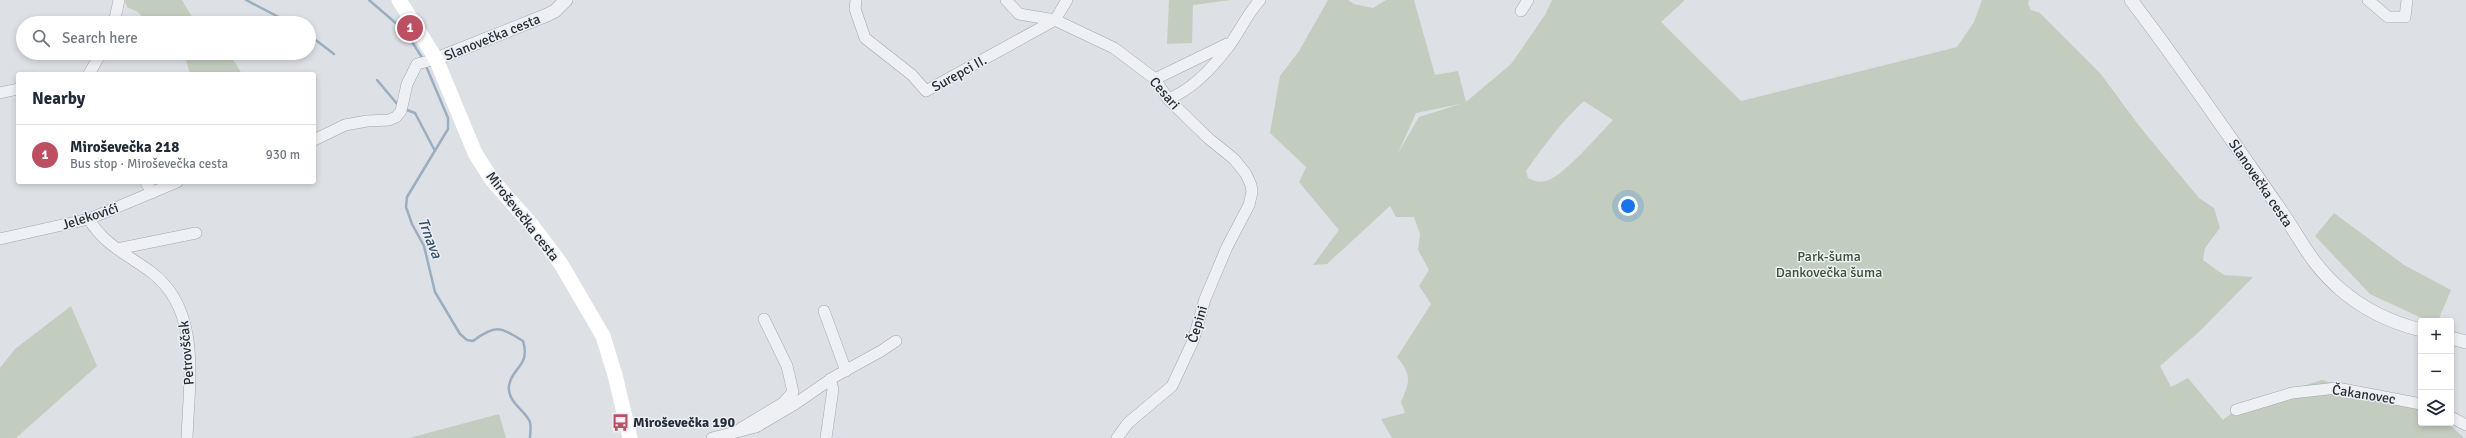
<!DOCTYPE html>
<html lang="en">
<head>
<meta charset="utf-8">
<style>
	body { margin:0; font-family:Signika,sans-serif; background:#f6f6f7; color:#1f2937 }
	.controls { position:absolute; right:12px; bottom:12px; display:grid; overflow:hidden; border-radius:4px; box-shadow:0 2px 6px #0003 }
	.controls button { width:36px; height:36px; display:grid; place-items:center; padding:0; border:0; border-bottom:1px solid #e0e1e3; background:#fff; color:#1f2937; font:20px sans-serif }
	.you { position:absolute; left:1628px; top:206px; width:14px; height:14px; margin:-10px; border:3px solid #fff; border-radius:50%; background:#1a73e8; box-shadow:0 0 0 6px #1a73e833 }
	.badge { display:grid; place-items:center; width:26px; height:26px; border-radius:50%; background:#bc4f61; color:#fff; font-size:13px; font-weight:700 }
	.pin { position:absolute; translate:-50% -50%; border:2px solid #fff; box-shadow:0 1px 4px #0006 }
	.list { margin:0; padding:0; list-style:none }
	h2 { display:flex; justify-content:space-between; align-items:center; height:52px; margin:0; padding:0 16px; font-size:17px }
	h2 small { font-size:13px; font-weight:400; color:#747a83 }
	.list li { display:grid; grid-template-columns:26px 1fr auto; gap:12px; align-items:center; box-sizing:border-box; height:60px; padding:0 16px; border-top:1px solid #e0e1e3 }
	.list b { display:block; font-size:15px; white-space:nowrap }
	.list p { margin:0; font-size:13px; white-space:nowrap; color:#747a83 }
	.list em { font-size:13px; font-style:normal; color:#747a83 }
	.icon { flex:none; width:22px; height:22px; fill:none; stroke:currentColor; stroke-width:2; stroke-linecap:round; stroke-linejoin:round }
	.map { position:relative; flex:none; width:2466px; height:438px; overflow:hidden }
	.search { position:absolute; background:#fff; box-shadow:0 2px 6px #0003; left:16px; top:16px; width:300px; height:44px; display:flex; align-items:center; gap:10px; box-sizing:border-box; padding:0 14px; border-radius:22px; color:#747a83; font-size:15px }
	.panel { position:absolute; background:#fff; box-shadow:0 2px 6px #0003; left:16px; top:72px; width:300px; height:112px; border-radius:4px }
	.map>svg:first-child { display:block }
	.green { fill:#c3cdbf; fill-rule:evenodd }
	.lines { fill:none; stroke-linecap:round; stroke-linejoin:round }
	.stream { stroke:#9baec1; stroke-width:2.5 }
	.minor-casing { stroke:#a3a7ae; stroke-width:12 }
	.tertiary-casing { stroke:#a3a7ae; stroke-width:14 }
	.minor { stroke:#eff0f4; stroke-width:11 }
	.tertiary { stroke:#eff0f4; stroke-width:13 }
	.secondary { stroke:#fff; stroke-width:15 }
	.labels { text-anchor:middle; stroke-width:3; stroke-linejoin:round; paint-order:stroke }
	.street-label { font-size:14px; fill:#282f39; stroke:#eceff3 }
	.park-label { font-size:14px; fill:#3d5337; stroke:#eceff3 }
	.poi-label { font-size:14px; font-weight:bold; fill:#282f39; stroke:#eceff3; text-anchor:start }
	.water-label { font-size:15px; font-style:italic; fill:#374e68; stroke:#eceff3 }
</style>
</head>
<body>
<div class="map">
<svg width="2466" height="438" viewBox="0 0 2466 438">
	<rect width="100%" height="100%" fill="#dde0e5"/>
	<!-- green -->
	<path class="green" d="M125,0H182L196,23H148L138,12L127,7Z
		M1169,0H1231L1193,5L1192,43L1167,44Z
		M1328,0H1348L1354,4L1373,8L1386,0H1414L1435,75L1458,71L1466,102L1511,64L1545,15L1552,0H1685L1661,22L1741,101L1957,47L1974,22L1982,0H2029L2028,4L2031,10L2040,13L2100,73L2140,127L2199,198L2214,208L2220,228L2205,248L2203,260L2224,275L2253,277L2200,331L2160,366L2171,387L2188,378L2223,420L2242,405L2322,380L2421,409V423H2448L2464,438H1392L1381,419L1405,413L1401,402C1410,380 1412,376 1397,357L1431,304L1419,286L1429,270L1418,250L1420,234L1414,217H1396L1390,206L1327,264L1313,265L1339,230L1299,182L1306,167L1270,133L1280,76L1299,51ZM1584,101L1613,120C1598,135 1565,175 1546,181C1539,183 1534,181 1528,178L1526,171C1543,147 1562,121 1584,101ZM1460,104L1419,117L1398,153L1416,113Z
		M181,53H229L242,74H190L185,57Z
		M2334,213L2404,265L2451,290L2438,321H2428L2370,294L2315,236Z
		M71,306L97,366L16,438H0V368L15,349Z
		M499,414L506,438H409Z"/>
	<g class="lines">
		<!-- stream -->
		<path class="stream" d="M246,0L290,23
			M369,0L405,31L423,59
			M309,35L334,54
			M426,66L448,118V129L407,197L406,207L412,224L424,246L435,292L460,334L467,340L473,341C496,324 500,327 523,341C531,366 511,368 509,386C507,401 523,409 529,420C532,424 530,433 530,438
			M377,80L398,105
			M404,109L415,113L435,151"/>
		<defs>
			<path id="minor" d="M856,0L855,9L865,38L912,75L926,91L1055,20L1067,0
				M1006,0L1019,14L1055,20L1114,48L1155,79L1168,99L1208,138L1234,159L1246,174L1251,185L1252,192L1249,205L1227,247L1205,299L1193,341L1172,386L1128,423L1117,438
				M2368,0L2388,17H2405L2407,0
				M1521,11L1528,0
				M114,23L119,0
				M89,74L101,53
				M1155,79L1227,44
				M0,93L18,89
				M1168,99C1192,90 1214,66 1229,46C1240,31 1247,14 1260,0
				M314,140L345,125L367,121L389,120L396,117L401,111L407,84L417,64L436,59
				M146,182L152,193
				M89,219C103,244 128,255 151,272C202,310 189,382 187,438
				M0,239L89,219L177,182
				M117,249L196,233
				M824,311L846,371
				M2236,410L2292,393L2337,388L2421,404
				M2451,417L2466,425
				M740,429L783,403L793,392L787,366L764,319
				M712,438L756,427L795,404L834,377L881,351L896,341
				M826,438L833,389L830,379"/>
			<path id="tertiary" d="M2131,0C2182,67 2229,136 2277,205C2300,237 2309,262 2340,289C2363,309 2393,323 2421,330
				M436,59L547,15L555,11L566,0
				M2451,338L2466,342"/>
		</defs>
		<!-- minor casing -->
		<use href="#minor" class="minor-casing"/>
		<!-- tertiary casing -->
		<use href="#tertiary" class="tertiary-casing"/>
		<!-- minor -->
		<use href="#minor" class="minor"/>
		<!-- tertiary -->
		<use href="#tertiary" class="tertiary"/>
		<!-- secondary -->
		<path class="secondary" d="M399,0L436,59L475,153L492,180L531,224L561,264L603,336L615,375L630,438"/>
	</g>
	<!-- icons -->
	<defs>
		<symbol id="bus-bare" viewBox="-9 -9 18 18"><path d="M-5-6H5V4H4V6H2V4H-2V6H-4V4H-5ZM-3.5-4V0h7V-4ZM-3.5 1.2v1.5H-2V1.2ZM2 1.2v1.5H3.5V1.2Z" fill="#bc4f61" stroke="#eceff3" stroke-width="2.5" paint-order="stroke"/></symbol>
	</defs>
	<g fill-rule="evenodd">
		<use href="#bus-bare" x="608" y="410" width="25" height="25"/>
	</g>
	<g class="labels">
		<!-- street labels -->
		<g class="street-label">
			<text transform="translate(492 37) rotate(-22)" y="5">Slanovečka cesta</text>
			<text transform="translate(959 73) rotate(-29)" y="5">Surepci II.</text>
			<text transform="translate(1165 93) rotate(49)" y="5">Cesari</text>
			<text transform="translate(2261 183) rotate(56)" y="5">Slanovečka cesta</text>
			<text transform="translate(90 216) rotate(-18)" y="5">Jelekovići</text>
			<text transform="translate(523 216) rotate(52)" y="5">Miroševečka cesta</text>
			<text transform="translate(1197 324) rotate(-73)" y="5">Čepini</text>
			<text transform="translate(186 353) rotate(-95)" y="5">Petrovščak</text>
			<text transform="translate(2364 394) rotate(9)" y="5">Čakanovec</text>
		</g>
		<!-- park labels -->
		<g class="park-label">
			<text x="1829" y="261">Park-šuma<tspan x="1829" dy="16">Dankovečka šuma</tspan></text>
		</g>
		<!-- poi labels -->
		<g class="poi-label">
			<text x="633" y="427">Miroševečka 190</text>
		</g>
		<!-- water labels -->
		<g class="water-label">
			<text transform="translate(430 238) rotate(69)" y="5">Trnava</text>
		</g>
	</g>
</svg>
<div class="controls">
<button>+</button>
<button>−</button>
<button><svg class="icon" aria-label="layers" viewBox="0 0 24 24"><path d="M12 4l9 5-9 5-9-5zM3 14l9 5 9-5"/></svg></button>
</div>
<div class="you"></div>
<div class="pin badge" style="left:410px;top:28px">1</div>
<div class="search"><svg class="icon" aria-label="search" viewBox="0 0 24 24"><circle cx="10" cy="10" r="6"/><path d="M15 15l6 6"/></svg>Search here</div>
<section class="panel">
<h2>Nearby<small></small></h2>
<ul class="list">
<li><span class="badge">1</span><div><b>Miroševečka 218</b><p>Bus stop · Miroševečka cesta</p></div><em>930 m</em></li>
</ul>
</section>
</div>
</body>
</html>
